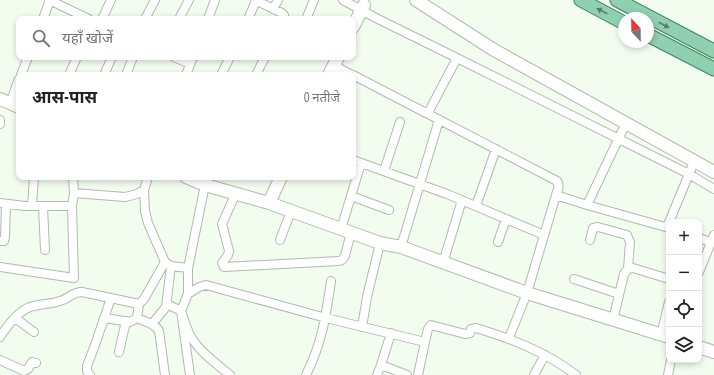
<!DOCTYPE html>
<html lang="hi">
<head>
<meta charset="utf-8">
<style>
	body { margin:0; font-family:"PT Sans Narrow","Noto Sans Devanagari",sans-serif; background:#f2f2f2; color:#222 }
	.controls { position:absolute; right:12px; bottom:12px; display:grid; overflow:hidden; border-radius:8px; box-shadow:0 2px 6px #0003 }
	.controls button { width:36px; height:36px; display:grid; place-items:center; padding:0; border:0; border-bottom:1px solid #e0e0e0; background:#fff; color:#222; font:20px sans-serif }
	.compass { position:absolute; left:618px; top:12px; width:36px; height:36px; border-radius:50%; background:#fff; box-shadow:0 2px 6px #0003; rotate:338deg }
	.list { margin:0; padding:0; list-style:none }
	h2 { display:flex; justify-content:space-between; align-items:center; height:52px; margin:0; padding:0 16px; font-size:17px }
	h2 small { font-size:13px; font-weight:400; color:#767676 }
	.icon { flex:none; width:22px; height:22px; fill:none; stroke:currentColor; stroke-width:2; stroke-linecap:round; stroke-linejoin:round }
	.map { position:relative; flex:none; width:714px; height:375px; overflow:hidden }
	.search { position:absolute; background:#fff; box-shadow:0 2px 6px #0003; left:16px; top:16px; width:340px; height:44px; display:flex; align-items:center; gap:10px; box-sizing:border-box; padding:0 14px; border-radius:8px; color:#767676; font-size:15px }
	.panel { position:absolute; background:#fff; box-shadow:0 2px 6px #0003; left:16px; top:72px; width:340px; height:108px; border-radius:8px }
	.map>svg:first-child { display:block }
	.lines { fill:none; stroke-linecap:round; stroke-linejoin:round }
	.street-casing { stroke:#b1baae; stroke-width:10 }
	.secondary-casing { stroke:#b1baae; stroke-width:14 }
	.primary-casing { stroke:#3e8562; stroke-width:15 }
	.street { stroke:#fff; stroke-width:8 }
	.secondary { stroke:#fff; stroke-width:12 }
	.primary { stroke:#8fd0b1; stroke-width:13 }
	.oneway { fill:#5c7b6b }
</style>
</head>
<body>
<div class="map">
<svg width="714" height="375" viewBox="0 0 714 375">
	<rect width="100%" height="100%" fill="#f2fcef"/>
	<g class="lines">
		<defs>
			<path id="street" d="M49,0L89,19
				M255,0L282,13L284,15V19
				M343,0L374,17L457,58L428,113
				M273,9L278,0
				M307,17L314,0
				M43,19L50,0
				M102,19L111,0
				M145,19L155,0
				M179,19L189,0
				M208,19L215,0
				M248,19L256,1
				M174,57L190,64
				M457,58L689,174L714,189
				M333,65L352,75
				M21,75L28,57
				M69,75L77,57
				M104,75L112,57
				M126,75L133,57
				M186,75L193,57
				M221,75L230,57
				M256,75L265,57
				M353,75L557,181C560,185 558,190 556,195
				M10,103L19,79
				M0,120V124
				M353,160L447,194L544,235
				M384,171L400,122
				M73,177L74,193
				M144,190L145,211L148,223L165,262
				M235,195L222,224L229,251L228,255L222,263L224,267L339,261L342,260L345,256L351,232
				M351,196L389,210
				M0,203L25,206H72
				M587,205L626,123
				M32,206L34,177
				M476,206L496,149
				M43,207L45,250
				M667,227L694,162
				M341,229L361,163
				M699,238L710,242
				M280,240L291,211
				M590,240L593,228L598,227L627,235L630,242L628,269
				M0,241H4L5,237L6,204
				M498,242L506,219
				M401,247L439,120
				M443,263L462,200
				M0,267L74,278L72,206L74,193L125,197L137,194L144,190L148,177
				M699,272L714,235
				M574,279L619,294
				M188,294L199,287L206,285L326,318L425,342L428,329L431,325L465,334L470,333L471,329L476,328C512,339 546,352 576,375
				M139,304L137,318C145,322 155,323 159,331L165,375
				M167,304L181,311C184,319 186,327 190,335C199,352 216,363 230,375
				M15,318L34,332
				M105,318L130,322L137,318
				M613,320L624,274L628,269L633,268L669,279
				M152,324L166,307L171,266
				M362,327L367,297L380,243
				M661,335L669,302
				M0,337C7,326 17,312 30,307C40,304 51,304 60,301C70,298 72,292 82,292L139,304L144,299L165,262L171,266L188,268
				M509,338L527,293L556,195L587,205L669,228
				M119,352L126,321
				M0,360L24,371L28,369L32,362L36,363
				M381,365L407,375
				M90,375L87,371V366L95,345L111,298
				M190,375L181,311L188,294V268L205,185L209,177
				M306,375C322,343 326,316 331,281
				M377,375L381,365L391,333
				M418,375L425,342
				M534,375L545,355
				M668,375L671,360"/>
			<path id="secondary" d="M416,0L494,50L714,172
				M353,27L364,5
				M329,75L338,57
				M0,99L19,107
				M186,177L205,185L269,203L380,243L401,247L527,293L669,337
				M269,203L281,177
				M699,347L714,352"/>
			<path id="primary" d="M581,0L624,23
				M617,0L714,51
				M648,35L714,69"/>
		</defs>
		<!-- street casing -->
		<use href="#street" class="street-casing"/>
		<!-- secondary casing -->
		<use href="#secondary" class="secondary-casing"/>
		<!-- primary casing -->
		<use href="#primary" class="primary-casing"/>
		<!-- street -->
		<use href="#street" class="street"/>
		<!-- secondary -->
		<use href="#secondary" class="secondary"/>
		<!-- primary -->
		<use href="#primary" class="primary"/>
	</g>
	<!-- one-way arrows -->
	<defs><path id="oneway-solid" d="M-6-.8H1V-3.2L6.5 0L1 3.2V.8H-6Z"/></defs>
	<g class="oneway">
		<use href="#oneway-solid" transform="translate(602 11) rotate(-153)"/>
		<use href="#oneway-solid" transform="translate(664 25) rotate(28)"/>
	</g>
</svg>
<div class="controls">
<button>+</button>
<button>−</button>
<button><svg class="icon" aria-label="locate" viewBox="0 0 24 24"><circle cx="12" cy="12" r="6"/><path d="M12 2v4M12 18v4M2 12h4M18 12h4"/></svg></button>
<button><svg class="icon" aria-label="layers" viewBox="0 0 24 24"><path d="M12 4l9 5-9 5-9-5zM3 14l9 5 9-5"/></svg></button>
</div>
<svg class="compass" viewBox="-18 -18 36 36"><path d="M0-13l5 13h-10z" fill="#e53935"/><path d="M0 13l5-13h-10z" fill="#767676"/></svg>
<div class="search"><svg class="icon" aria-label="search" viewBox="0 0 24 24"><circle cx="10" cy="10" r="6"/><path d="M15 15l6 6"/></svg>यहाँ खोजें</div>
<section class="panel">
<h2>आस-पास<small>0 नतीजे</small></h2>
<ul class="list">
</ul>
</section>
</div>
</body>
</html>
